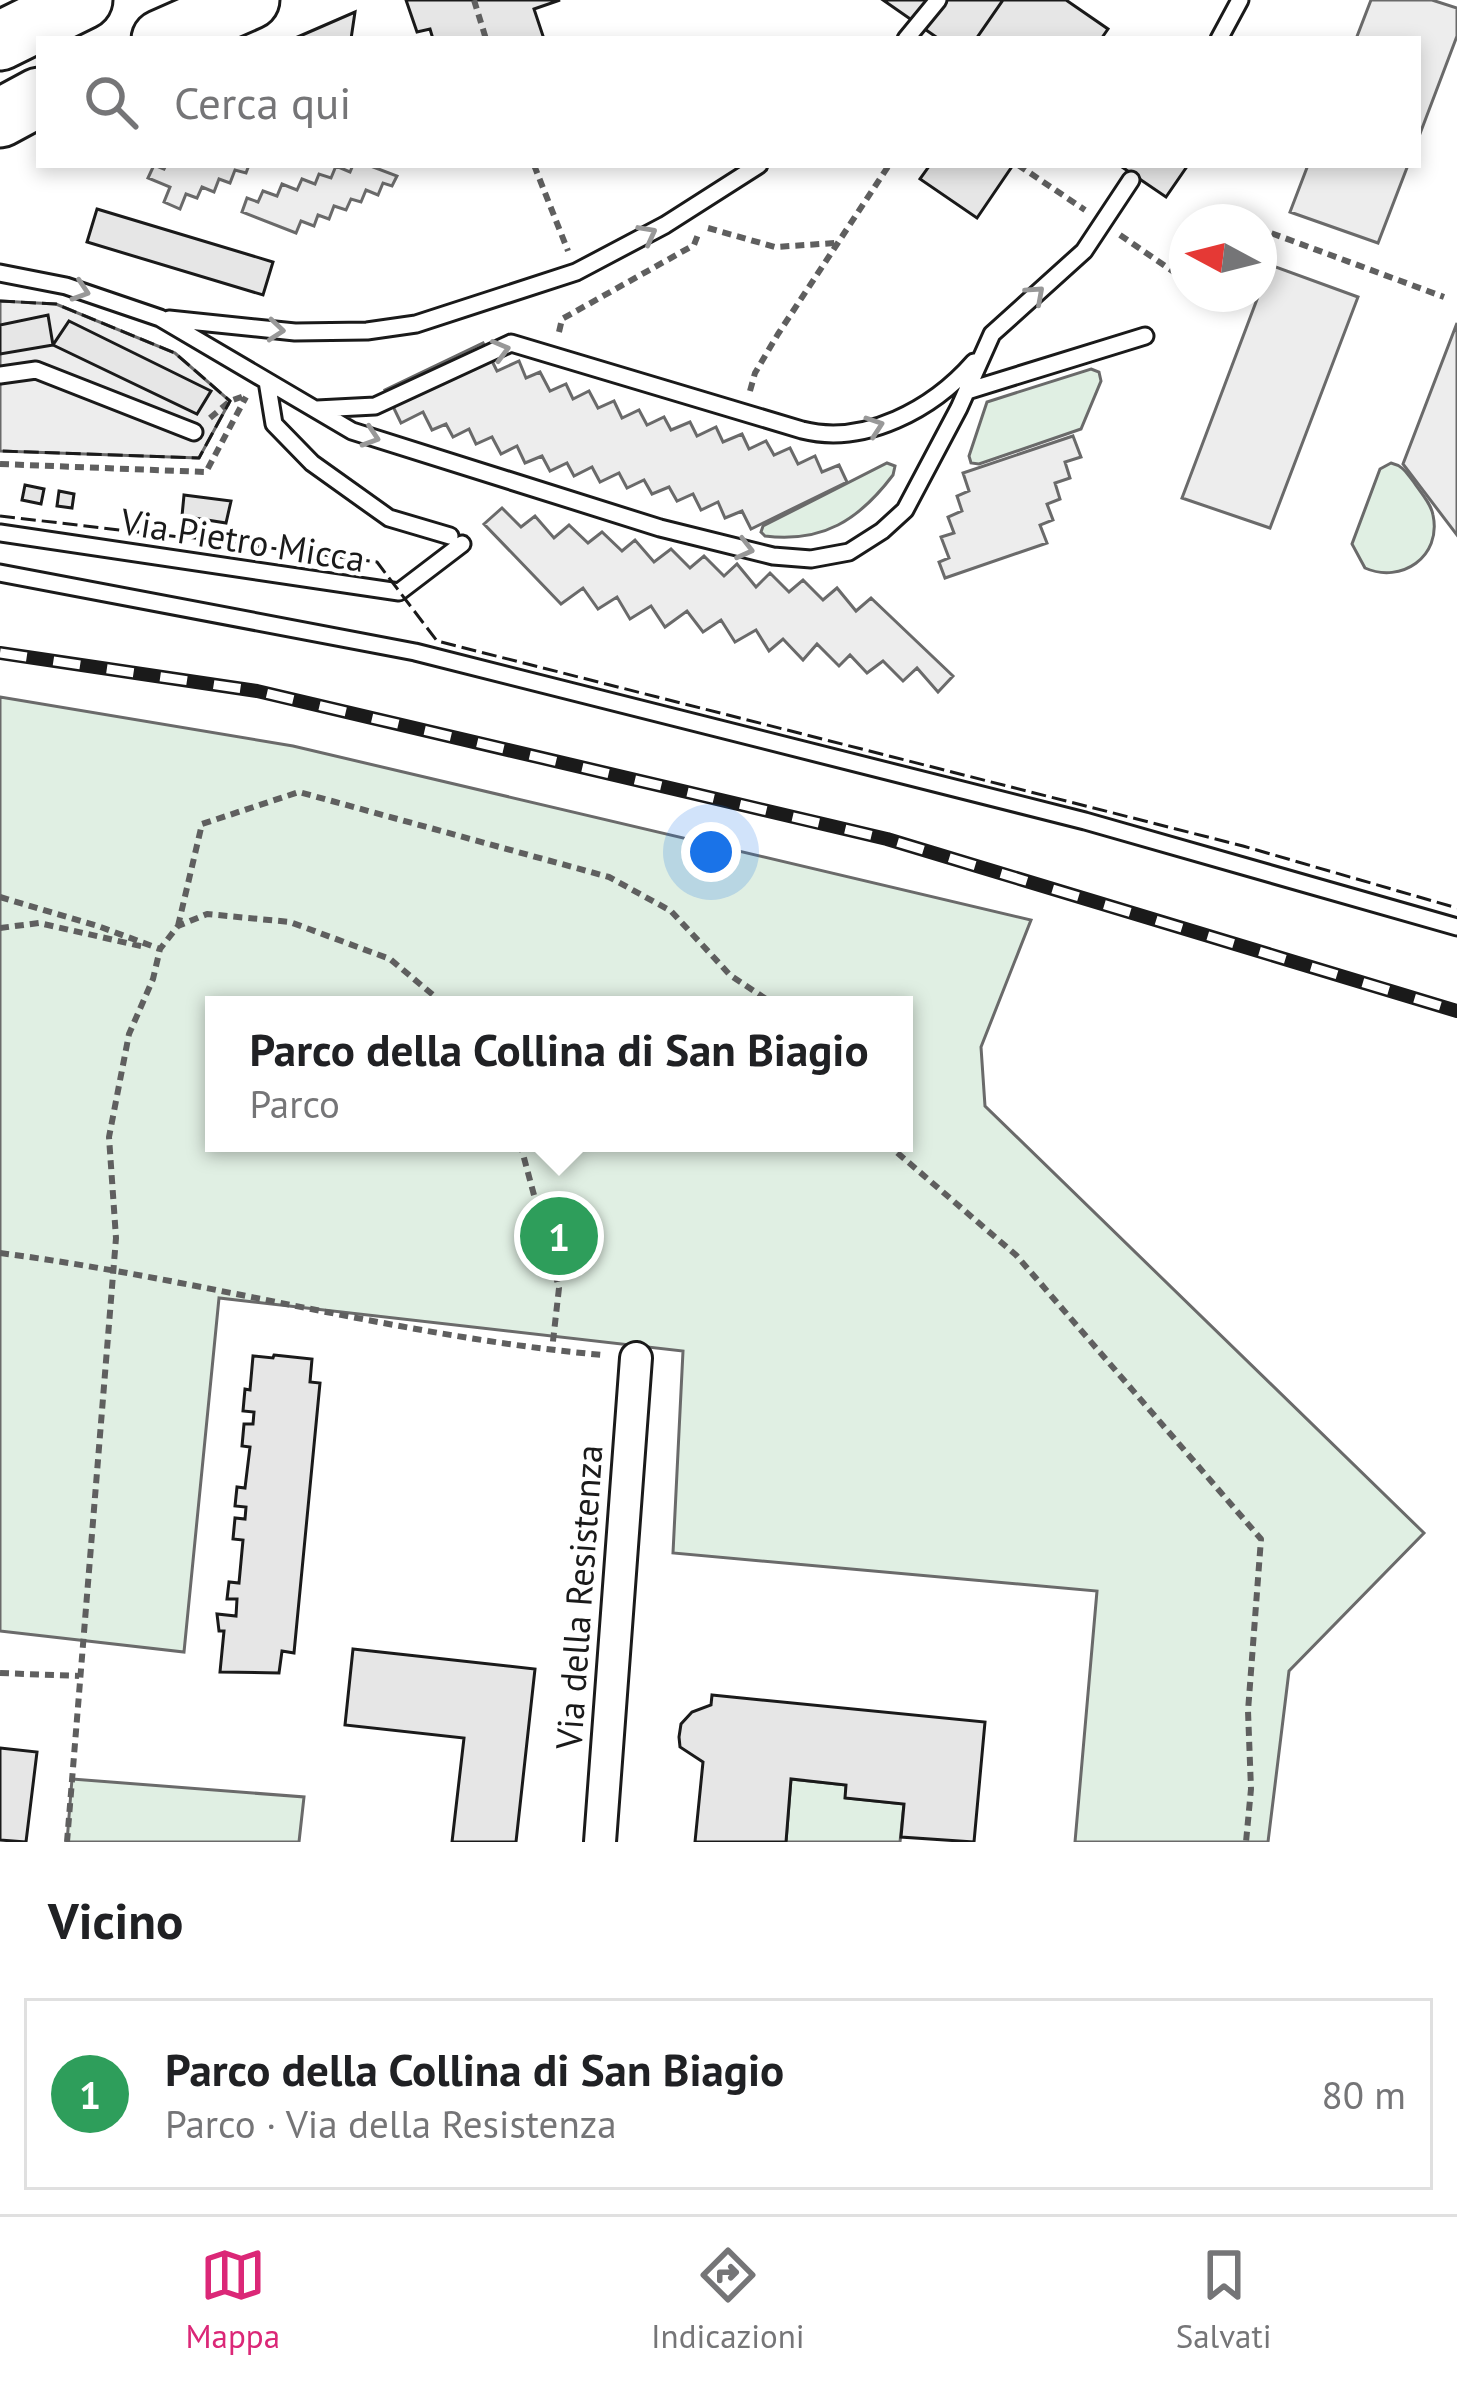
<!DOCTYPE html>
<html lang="it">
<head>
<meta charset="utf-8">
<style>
	body { margin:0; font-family:"PT Sans",sans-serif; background:#f2f2f2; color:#202124 }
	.compass { position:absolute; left:1169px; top:204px; width:108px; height:108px; border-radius:50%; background:#fff; box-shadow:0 6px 18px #0003; rotate:277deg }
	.you { position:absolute; left:711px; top:852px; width:42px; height:42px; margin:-30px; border:9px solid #fff; border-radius:50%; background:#1a73e8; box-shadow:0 0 0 18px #1a73e833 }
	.badge { display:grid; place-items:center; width:78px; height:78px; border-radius:50%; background:#db2777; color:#fff; font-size:39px; font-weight:700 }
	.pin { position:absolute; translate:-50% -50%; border:6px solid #fff; box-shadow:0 3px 12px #0006 }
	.popup { position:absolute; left:205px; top:996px; width:708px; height:156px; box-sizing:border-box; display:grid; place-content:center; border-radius:0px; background:#fff; filter:drop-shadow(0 3px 9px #0005); font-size:39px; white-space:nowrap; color:#757577 }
	.popup b { font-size:45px; color:#202124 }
	.popup::after { content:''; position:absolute; left:50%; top:100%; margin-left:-24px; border:24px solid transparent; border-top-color:#fff }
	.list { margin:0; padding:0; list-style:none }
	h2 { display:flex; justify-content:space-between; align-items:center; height:156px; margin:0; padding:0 48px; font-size:51px }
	h2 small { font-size:39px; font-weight:400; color:#757577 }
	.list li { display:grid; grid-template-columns:78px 1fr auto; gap:36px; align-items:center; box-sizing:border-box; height:192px; margin:0 24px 24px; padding:0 24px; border:3px solid #e0e0e0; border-radius:0px }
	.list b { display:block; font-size:45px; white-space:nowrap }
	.list p { margin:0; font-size:39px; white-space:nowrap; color:#757577 }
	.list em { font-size:39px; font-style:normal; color:#757577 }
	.icon { flex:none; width:66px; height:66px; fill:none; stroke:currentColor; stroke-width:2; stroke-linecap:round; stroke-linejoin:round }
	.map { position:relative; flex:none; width:1457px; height:1842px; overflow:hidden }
	.search { position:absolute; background:#fff; box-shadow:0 6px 18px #0003; left:36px; right:36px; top:36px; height:132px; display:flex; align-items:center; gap:30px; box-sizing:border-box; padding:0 42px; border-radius:0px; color:#757577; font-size:45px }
	.sheet { height:372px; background:#fff }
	nav { display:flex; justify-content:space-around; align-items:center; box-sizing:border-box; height:168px; border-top:3px solid #e0e0e0; background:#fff; font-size:33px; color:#757577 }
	nav a { display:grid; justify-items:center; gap:6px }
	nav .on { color:#db2777 }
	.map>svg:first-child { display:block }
	.green { fill:#e0efe3; stroke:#6a6a6a; stroke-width:3; fill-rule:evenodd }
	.parking { fill:#ededed; stroke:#6a6a6a; stroke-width:3 }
	.building { fill:#e6e6e6; stroke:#1a1a1a; stroke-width:3 }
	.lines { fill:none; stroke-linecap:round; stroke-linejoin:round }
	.service-casing { stroke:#1a1a1a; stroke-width:21 }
	.minor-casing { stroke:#1a1a1a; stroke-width:36 }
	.motorway-casing { stroke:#1a1a1a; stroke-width:63 }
	.path { stroke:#5f5f5f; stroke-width:6; stroke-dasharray:9 6; stroke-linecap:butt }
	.service { stroke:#fff; stroke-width:15 }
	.minor { stroke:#fff; stroke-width:30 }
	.motorway { stroke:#fff; stroke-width:57 }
	.rail-casing { stroke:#1a1a1a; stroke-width:14 }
	.rail { stroke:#fff; stroke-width:9; stroke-dasharray:27; stroke-linecap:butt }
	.fence { stroke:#1a1a1a; stroke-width:3; stroke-dasharray:15 6; stroke-linecap:butt }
	.oneway { stroke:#989898 }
	.labels { text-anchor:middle; stroke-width:9; stroke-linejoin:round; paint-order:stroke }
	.street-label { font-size:36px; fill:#1a1a1a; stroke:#fff }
</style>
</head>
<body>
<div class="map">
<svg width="1457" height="1842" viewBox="0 0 1457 1842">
	<rect width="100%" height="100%" fill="#fff"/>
	<!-- green -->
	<path class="green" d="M1091,369L1099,372L1101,381L1081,429L979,464L971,463L969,456L987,402Z
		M887,463L895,466L893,475C859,520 823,543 765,536L761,532L763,526Z
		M1391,463C1403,466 1405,471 1413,481C1420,492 1431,503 1433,515C1442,557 1401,584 1365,568L1352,544L1380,469Z
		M0,697L293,746L1031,920L981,1047L985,1106L1424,1533L1289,1671L1268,1842H1075L1097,1591L673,1553L683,1351L219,1298L184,1652L0,1631ZM214,1005H904V1143H214Z
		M72,1779L304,1797L299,1842H67Z
		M791,1779L846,1785V1798L904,1804L900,1842H786Z"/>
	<!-- parking -->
	<path class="parking" d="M1371,0H1432L1457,8V36L1418,139V39H1356Z
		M154,165L164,169L166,165H249L246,173L235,170L230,183L219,179L214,192L202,187L197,198L186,194L180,209L164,202L170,187L148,178Z
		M353,165H368L397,176L392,186L383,183L378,195L366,190L361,202L351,199L346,210L334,206L329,219L318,215L314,226L301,221L296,233L242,212L247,198L258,202L263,191L277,196L282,184L297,190L302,179L315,184L319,174L331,178L336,166L350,172Z
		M1308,165H1408L1378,243L1290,212Z
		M1270,265L1358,297L1270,528L1182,498Z
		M0,301L56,304L175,353L230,401L199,458L0,451Z
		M1457,323V535L1403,464Z
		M483,343L497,371L519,361L526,378L540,372L550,391L566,384L573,399L589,391L598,408L614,401L622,418L639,410L647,425L664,417L671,430L690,422L697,436L716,427L723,442L742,434L749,449L766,441L774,455L790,448L798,464L815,456L822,472L839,465L847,482L751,529L742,511L725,518L718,502L701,510L693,494L677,501L669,487L652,494L644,480L627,488L619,473L600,482L592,467L574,476L567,463L550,471L542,456L525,463L517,446L501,454L492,437L476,444L469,429L453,437L446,424L432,430L423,412L401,423L385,390Z
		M1073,436L1081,457L1065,462L1070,478L1055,483L1060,499L1047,504L1053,520L1040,525L1047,543L945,578L939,562L949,558L941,537L954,533L948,517L962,511L957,496L969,491L963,473Z
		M502,508L521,527L535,516L554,538L569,525L588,543L602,532L622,551L635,540L654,562L671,549L690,568L704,556L724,576L737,564L756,587L770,573L789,592L803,580L823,600L837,588L856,611L871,598L953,676L938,692L917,668L903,681L883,661L867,673L850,655L839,666L817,644L803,660L783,639L769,651L756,630L735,642L721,620L703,632L687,611L665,627L651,606L630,619L617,597L598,609L583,588L561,604L484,524Z"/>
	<!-- building -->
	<path class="building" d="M406,0H560L534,9L544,39H433L430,29L417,32Z
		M883,0H1003L976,39H939Z
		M1003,0H1066L1108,29L1101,39H976Z
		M355,12L351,39H293Z
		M930,165H1013L977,218L920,179Z
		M1119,165H1188L1166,197Z
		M97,209L273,262L263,295L87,242Z
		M48,315L53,345L0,354V325Z
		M69,321L211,391L197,414L53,345Z
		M25,485L44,489L41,504L22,500Z
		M59,491L74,494L72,508L57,506Z
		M184,495L231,501L226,523L182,516Z
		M274,1355L312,1359L310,1382L320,1383L294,1653L282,1651L279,1673L220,1672L224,1631H219L217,1614L236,1616L237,1599H227L229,1582L239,1583L243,1540L233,1539L235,1518L245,1519L246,1507L235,1506L237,1487L245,1488L250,1447L242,1446L244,1424H253L254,1412L243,1411L245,1389L250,1390L253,1356L273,1358Z
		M353,1649L535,1669L516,1842H452L464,1738L345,1725Z
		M712,1695L985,1722L974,1842L901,1837L904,1804L845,1798L846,1785L791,1779L786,1842H695L703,1762L680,1747L679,1737L681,1724L692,1712L711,1705Z
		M0,1748L37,1752L26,1842L0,1840Z"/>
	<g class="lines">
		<defs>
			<path id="service" d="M906,39L938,0
				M1219,39L1240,0
				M0,273L66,286L160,318L352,431L660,528L773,556L811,559L849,552L882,531L905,510L959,408L992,334L1084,251L1131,180
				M169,319L295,332L367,331L416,324L576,272L665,225L759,165
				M0,375L36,370L194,432
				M267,381L274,424L312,463L389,518L450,536
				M967,391L1145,336
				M317,409L375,406L511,343L802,430C865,446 933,409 974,362
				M0,533L399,592L462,544
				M0,573L415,652L1085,821L1457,927"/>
			<path id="minor" d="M600,1842L636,1358"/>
			<path id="motorway" d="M161,39L250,0
				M0,41L83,0
				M0,118L39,97"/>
		</defs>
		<!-- service casing -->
		<use href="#service" class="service-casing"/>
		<!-- minor casing -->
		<use href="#minor" class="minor-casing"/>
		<!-- motorway casing -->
		<use href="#motorway" class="motorway-casing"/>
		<!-- path -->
		<path class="path" d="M474,0L486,39
			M534,165L568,251
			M1018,165L1085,210
			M708,228L775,247L836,243
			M1120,235L1187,281
			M1259,241L1271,233L1444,297
			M559,332L562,319L694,245L699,232
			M750,391L755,373L778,334L889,165
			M210,418L230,401L244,396
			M0,464L206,472L246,397
			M0,897L98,926L160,949
			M178,926L202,824L299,792L609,877L671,911L730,975L775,1005
			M0,928L39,923L145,947
			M520,1143L559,1288L552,1350
			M886,1143L1016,1255L1261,1539L1248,1711L1251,1789L1246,1842
			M0,1253C202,1279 400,1337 603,1355
			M0,1673L79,1676
			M67,1842L116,1238L109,1137L129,1034L153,979L160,949L178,926L207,914L290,922L390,959L445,1005"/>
		<!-- service -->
		<use href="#service" class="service"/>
		<!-- minor -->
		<use href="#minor" class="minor"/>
		<!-- motorway -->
		<use href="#motorway" class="motorway"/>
		<defs>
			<path id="rail" d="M0,653L257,691L887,839L1457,1011"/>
		</defs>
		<!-- rail casing -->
		<use href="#rail" class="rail-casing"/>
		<!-- rail -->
		<use href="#rail" class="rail"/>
		<!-- fence -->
		<path class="fence" d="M0,301L56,304L175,353L230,401L199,458L0,451
			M0,516L180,537L182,516L190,518L187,537L377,562L437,641L1243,846L1457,908"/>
	</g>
	<!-- one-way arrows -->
	<defs><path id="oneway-chevron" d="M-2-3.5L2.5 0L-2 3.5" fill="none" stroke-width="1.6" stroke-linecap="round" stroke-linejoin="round" transform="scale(3)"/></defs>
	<g class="oneway">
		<use href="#oneway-chevron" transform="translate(648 234) rotate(-28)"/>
		<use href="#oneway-chevron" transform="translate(81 291) rotate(18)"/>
		<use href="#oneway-chevron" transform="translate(1036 294) rotate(-42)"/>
		<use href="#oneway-chevron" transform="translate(276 330) rotate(5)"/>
		<use href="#oneway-chevron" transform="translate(501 350) rotate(-15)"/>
		<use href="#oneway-chevron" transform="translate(875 426) rotate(-19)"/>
		<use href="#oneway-chevron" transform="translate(371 437) rotate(18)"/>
		<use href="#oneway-chevron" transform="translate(745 549) rotate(14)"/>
	</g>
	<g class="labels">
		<!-- street labels -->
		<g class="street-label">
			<text transform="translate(243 540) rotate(9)" y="13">Via Pietro Micca</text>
			<text transform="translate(579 1597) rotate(-86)" y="13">Via della Resistenza</text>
		</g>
	</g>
</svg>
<svg class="compass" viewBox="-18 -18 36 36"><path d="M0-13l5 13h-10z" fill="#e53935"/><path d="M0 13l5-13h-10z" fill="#757577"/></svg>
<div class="you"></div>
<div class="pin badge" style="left:559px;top:1236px;background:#2e9e5b">1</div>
<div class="popup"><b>Parco della Collina di San Biagio</b>Parco</div>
<div class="search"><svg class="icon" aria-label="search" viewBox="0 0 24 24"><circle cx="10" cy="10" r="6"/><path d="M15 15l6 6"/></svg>Cerca qui</div>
</div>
<section class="sheet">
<h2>Vicino<small></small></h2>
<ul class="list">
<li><span class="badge" style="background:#2e9e5b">1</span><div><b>Parco della Collina di San Biagio</b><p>Parco · Via della Resistenza</p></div><em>80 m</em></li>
</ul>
</section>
<nav>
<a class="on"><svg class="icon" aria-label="map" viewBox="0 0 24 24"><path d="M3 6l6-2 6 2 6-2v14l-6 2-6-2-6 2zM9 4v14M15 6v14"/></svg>Mappa</a>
<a><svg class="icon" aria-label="directions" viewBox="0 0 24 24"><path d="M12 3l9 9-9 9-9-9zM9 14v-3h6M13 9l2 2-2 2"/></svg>Indicazioni</a>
<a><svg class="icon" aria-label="saved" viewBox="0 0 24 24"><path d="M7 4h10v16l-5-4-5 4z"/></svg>Salvati</a>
</nav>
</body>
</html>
